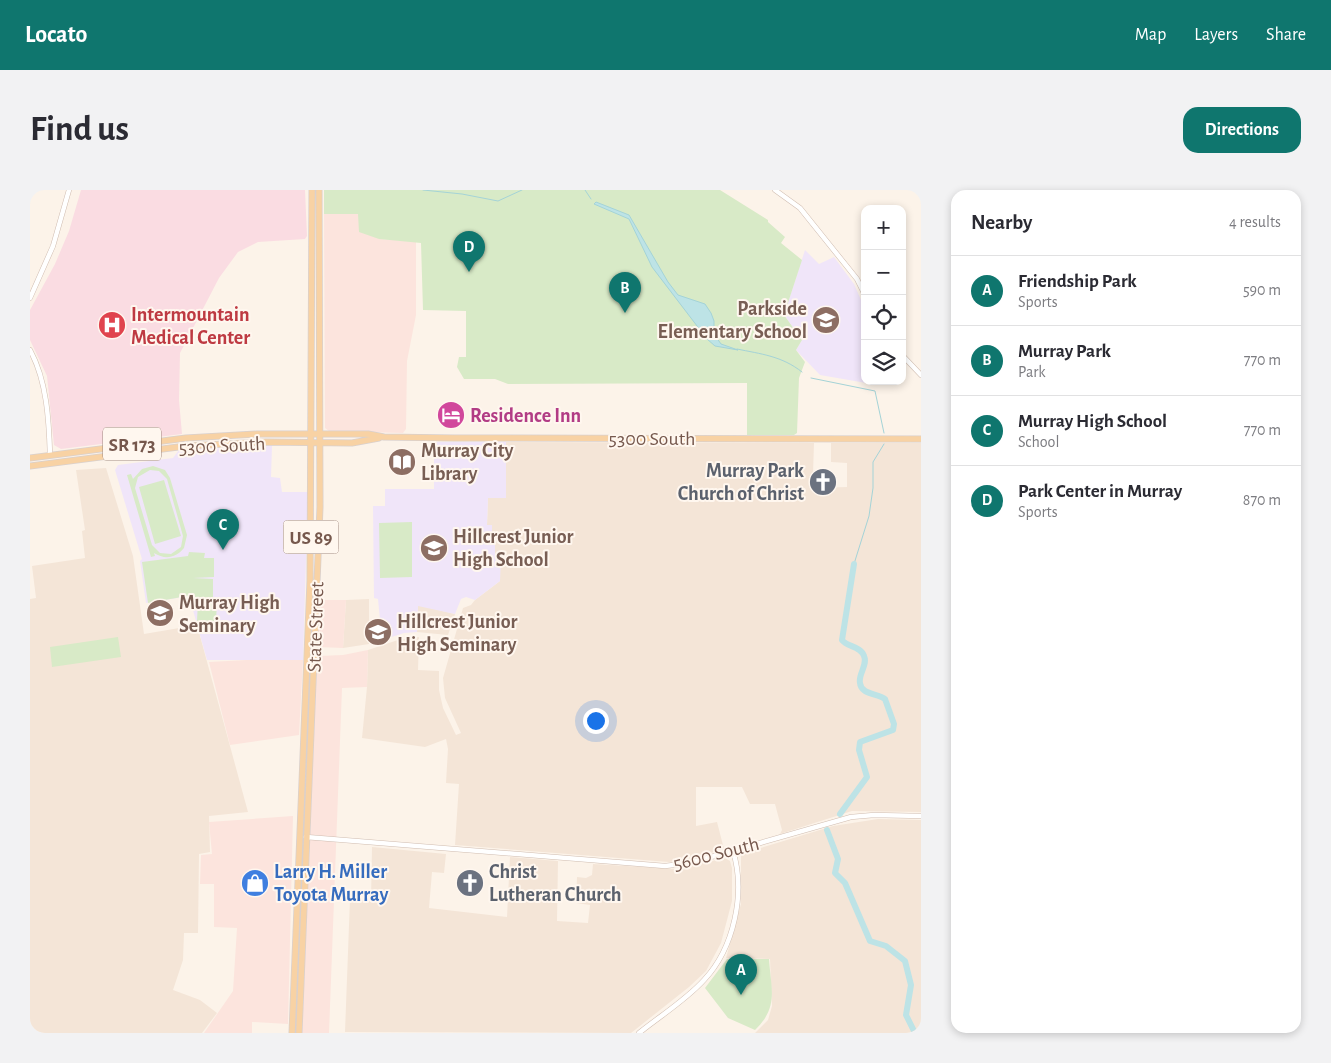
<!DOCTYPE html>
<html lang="en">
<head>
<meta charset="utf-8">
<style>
	body { margin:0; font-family:"Alegreya Sans",sans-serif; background:#f2f2f3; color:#2b2b33 }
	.controls { position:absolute; right:15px; top:15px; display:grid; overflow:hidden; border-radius:10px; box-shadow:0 2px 8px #0003 }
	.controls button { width:45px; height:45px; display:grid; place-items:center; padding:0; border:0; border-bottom:1px solid #e1e1e2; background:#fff; color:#2b2b33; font:25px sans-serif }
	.you { position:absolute; left:565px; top:530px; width:18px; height:18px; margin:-12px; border:4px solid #fff; border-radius:50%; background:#1a73e8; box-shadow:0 0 0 8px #1a73e833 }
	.badge { display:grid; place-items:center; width:32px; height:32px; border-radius:50%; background:#0f766e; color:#fff; font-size:16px; font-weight:700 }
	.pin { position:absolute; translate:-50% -41px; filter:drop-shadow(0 1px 2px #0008) }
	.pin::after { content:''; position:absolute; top:26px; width:18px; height:15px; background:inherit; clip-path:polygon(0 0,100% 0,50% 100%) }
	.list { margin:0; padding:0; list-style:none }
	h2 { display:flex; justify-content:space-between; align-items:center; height:65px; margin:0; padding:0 20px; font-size:21px }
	h2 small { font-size:16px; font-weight:400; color:#7c7c81 }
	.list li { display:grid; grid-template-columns:32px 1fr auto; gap:15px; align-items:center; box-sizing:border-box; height:70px; padding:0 20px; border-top:1px solid #e1e1e2 }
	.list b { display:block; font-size:19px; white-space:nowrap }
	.list p { margin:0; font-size:16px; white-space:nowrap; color:#7c7c81 }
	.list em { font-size:16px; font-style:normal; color:#7c7c81 }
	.icon { flex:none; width:28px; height:28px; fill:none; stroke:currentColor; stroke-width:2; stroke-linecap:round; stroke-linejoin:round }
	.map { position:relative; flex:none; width:891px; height:843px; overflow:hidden; border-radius:15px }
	header { display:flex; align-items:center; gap:30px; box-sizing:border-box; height:70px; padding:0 25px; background:#0f766e; color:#fff }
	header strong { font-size:24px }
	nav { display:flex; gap:28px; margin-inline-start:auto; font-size:18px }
	.intro { display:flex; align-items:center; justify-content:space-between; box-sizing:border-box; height:120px; padding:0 30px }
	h1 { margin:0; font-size:35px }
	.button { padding:12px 22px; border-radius:15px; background:#0f766e; color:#fff; font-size:18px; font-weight:700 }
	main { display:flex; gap:30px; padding:0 30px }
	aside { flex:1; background:#fff; border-radius:15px; box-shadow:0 2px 8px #0003 }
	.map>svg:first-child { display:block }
	.residential { fill:#f4e5d7 }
	.commercial { fill:#fce4dd }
	.education { fill:#f0e5f9 }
	.medical { fill:#fadce2 }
	.green { fill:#d8eac7; fill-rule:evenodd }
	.water { fill:#bde3e6; stroke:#a4d3d7 }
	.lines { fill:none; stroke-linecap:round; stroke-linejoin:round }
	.stream { stroke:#a4d3d7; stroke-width:1 }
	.river { stroke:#bde3e6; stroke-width:6 }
	.minor-casing { stroke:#d0bdb1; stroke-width:5.5 }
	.major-casing { stroke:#d9d0cd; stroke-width:7 }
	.minor { stroke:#fff; stroke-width:4.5 }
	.major { stroke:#f8d2a4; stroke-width:5.5 }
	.labels { text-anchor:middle; stroke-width:4; stroke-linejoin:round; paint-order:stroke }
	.shield { fill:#fff7ef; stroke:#9f887e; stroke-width:1 }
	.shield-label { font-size:19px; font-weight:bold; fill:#76584d }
	.education-label { font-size:20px; font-weight:bold; fill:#785e54; stroke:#fff7ef; text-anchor:start }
	.health-label { font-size:20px; font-weight:bold; fill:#be3a42; stroke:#fff7ef; text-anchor:start }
	.hotel-label { font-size:20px; font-weight:bold; fill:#b23c85; stroke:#fff7ef; text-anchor:start }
	.street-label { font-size:20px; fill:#76584d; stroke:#fff7ef }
	.worship-label { font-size:20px; font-weight:bold; fill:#5b616d; stroke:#fff7ef; text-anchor:end }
	.shop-label { font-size:20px; font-weight:bold; fill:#366cbe; stroke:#fff7ef; text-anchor:start }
</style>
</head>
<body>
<header>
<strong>Locato</strong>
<nav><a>Map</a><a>Layers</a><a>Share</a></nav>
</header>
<div class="intro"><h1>Find us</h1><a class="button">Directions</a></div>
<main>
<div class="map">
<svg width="891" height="843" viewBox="0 0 891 843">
	<rect width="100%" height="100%" fill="#fcf3e9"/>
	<!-- residential -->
	<path class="residential" d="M476,252L784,253L783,284H781L782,298L817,297V273L801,272V253H891V622L822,621L750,644L752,640L745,614H720L712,597H666V636L687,632L694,659L656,670L639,672L425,655L429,594L416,593L418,559L416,549L395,557L332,548L337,497L338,460L368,450L389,447L388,480L409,481V500L413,518L426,545L431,543L415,508L413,488L433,418L441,415L445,410L470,391V368L465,369V348H462L457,335L458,307H476Z
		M76,278L103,366L114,444L167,435L218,622L179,626L180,662L169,664L168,743H154L153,770L143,800L170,810L187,823L172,843H0V409L6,408L2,376L55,368L52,341L55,340L46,280Z
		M339,409V454L313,458L316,410Z
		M388,415L425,424L418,445L387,442Z
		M848,629L891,630V843H725L738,830L742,816L740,769L696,768L711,714V664L803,636Z
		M342,657L416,664L414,683L402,682L399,718L477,727L480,667L528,671L527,731L558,733L560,715L546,713L547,687L556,688L562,685L563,674L647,679L695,668L700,671L702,678V711L691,753L676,781L659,797L601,843L315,842L320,709L341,711Z"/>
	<!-- commercial -->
	<path class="commercial" d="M294,24H328L349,49L386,51V125L377,171L376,239L373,243L299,241L295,238Z
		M289,410H316L313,458L288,457Z
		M338,460L337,497L312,498L299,843H272L287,468L289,466L313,465Z
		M256,468L273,470L269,545L200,555L179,472Z
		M263,626L258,834L222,832V843H174L203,801L207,738L184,737V694H170L171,665L182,664L179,632Z"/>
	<!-- education -->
	<path class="education" d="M775,60L789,74L804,67L824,94L835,119V191H842V194L790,185L766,160L772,150L754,125Z
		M404,252H476V308H458L457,335H462V347L465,348V369L471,368L470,391L445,410L436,407L431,409L425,424L388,416L387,442L374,443L352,450L348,409L344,408L343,316H355V299H404Z
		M242,256L241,287L250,288L252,302H278L273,470H177L159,406L116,413L110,371L112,369L85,280L88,275L143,268L149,260Z"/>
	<!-- medical -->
	<path class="medical" d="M51,0H275L277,46L275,49L228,52L208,62L189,88L150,163L149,210L152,244L31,259L24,255L17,186L0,150V120L25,74L39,41Z"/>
	<!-- green -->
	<path class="green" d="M294,0H690L738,30V32L755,47L751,53L772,70L754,125L772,150L766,160L775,172L769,188L767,243L764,245H717V193L478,194L465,189H434L427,177L429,167H436V121L393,120L391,53L349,49L329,42L328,24H294Z
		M123,276L135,280L140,288L157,345L154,358C146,368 135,370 124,363L125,366L121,367L97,285L101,284L103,289L112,279ZM120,280L129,281L137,289L153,346L151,357L141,364L130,363L122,355L105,298L108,287Z
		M134,290L151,346L125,354L109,297Z
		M382,332V387L350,388L349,333Z
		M159,362L175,363L174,368H184V387L163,388L183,389V409L164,408L163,405L118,413L112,372L158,366Z
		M168,411L187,412L186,431H167Z
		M88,447L91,467L22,477L20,457Z
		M697,769H739C741,799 749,817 725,840L698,828L675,798Z"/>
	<!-- water -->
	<path class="water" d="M566,12L599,25L638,92L648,105L675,114L681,123L684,131V144L691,154L708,160L685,156L677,149L622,77L599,29L564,14Z"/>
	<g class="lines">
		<!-- stream -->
		<path class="stream" d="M393,0L432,4L468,11L492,0
			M555,0L561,9
			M707,159C731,164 752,166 772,182
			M781,188L845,201L854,243
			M824,374L839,326L843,298V272L854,254"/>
		<!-- river -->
		<path class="river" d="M810,624L837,587L829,560L830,552L863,540L864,534L855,509C848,503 831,505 830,493C828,484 838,475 834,466C831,456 817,457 812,450L824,374
			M797,640L808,669L805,683L815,693L840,751L856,756L875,771L881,795L876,825L885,843"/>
		<defs>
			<path id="minor" d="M745,0L770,18L827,89L835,105
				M0,108L23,56L39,0
				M0,160C17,191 19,231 20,265
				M872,165L891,185
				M276,647L635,676L660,673L821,627L844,625L891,626
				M609,843C630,826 656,810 674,790C704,758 716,703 703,661"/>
			<path id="major" d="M0,268L156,248L227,244H338L354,247L424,248L891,249
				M0,276L156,256L236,252L322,253L349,248
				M262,843L280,391L282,0
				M269,843L290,317L289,0"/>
		</defs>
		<!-- minor casing -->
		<use href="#minor" class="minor-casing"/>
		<!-- major casing -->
		<use href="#major" class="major-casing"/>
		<!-- minor -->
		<use href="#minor" class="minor"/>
		<!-- major -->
		<use href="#major" class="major"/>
	</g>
	<!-- icons -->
	<defs>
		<symbol id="school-disc" viewBox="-11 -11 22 22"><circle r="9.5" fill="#8d6e63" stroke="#fff7ef"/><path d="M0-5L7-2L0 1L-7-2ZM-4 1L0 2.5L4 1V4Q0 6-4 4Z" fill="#fff"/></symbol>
		<symbol id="hospital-disc" viewBox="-11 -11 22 22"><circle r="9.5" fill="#e0444e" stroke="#fff7ef"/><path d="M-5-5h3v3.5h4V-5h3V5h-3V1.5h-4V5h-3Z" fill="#fff"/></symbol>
		<symbol id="hotel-disc" viewBox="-11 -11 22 22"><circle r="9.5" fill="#d1479c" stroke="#fff7ef"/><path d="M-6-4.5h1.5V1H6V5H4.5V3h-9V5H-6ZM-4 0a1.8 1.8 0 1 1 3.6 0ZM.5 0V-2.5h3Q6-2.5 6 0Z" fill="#fff"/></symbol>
		<symbol id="library-disc" viewBox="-11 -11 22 22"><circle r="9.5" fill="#8d6e63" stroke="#fff7ef"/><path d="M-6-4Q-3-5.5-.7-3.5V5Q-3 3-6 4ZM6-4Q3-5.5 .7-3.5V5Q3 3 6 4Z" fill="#fff"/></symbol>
		<symbol id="church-disc" viewBox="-11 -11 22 22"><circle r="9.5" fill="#6b7280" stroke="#fff7ef"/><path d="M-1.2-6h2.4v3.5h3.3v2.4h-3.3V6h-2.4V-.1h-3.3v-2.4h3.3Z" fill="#fff"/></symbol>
		<symbol id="shop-disc" viewBox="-11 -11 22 22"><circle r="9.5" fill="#3f7fe0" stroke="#fff7ef"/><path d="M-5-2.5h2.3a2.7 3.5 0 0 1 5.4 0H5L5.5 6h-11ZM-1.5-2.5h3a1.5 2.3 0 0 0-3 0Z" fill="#fff"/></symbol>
	</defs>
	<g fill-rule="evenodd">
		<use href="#school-disc" x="780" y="114" width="32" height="32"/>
		<use href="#hospital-disc" x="66" y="119" width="32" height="32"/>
		<use href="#hotel-disc" x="405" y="209" width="32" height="32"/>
		<use href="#library-disc" x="356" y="256" width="32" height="32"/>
		<use href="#church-disc" x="777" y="276" width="32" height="32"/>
		<use href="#school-disc" x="388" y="342" width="32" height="32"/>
		<use href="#school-disc" x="114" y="407" width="32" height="32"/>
		<use href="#school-disc" x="332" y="426" width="32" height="32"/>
		<use href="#shop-disc" x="209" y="677" width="32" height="32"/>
		<use href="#church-disc" x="424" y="677" width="32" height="32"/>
	</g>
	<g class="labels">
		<!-- shield labels -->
		<g class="shield">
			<rect x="73" y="237.5" width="58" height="33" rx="4"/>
			<rect x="253.5" y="330.5" width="55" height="33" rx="4"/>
		</g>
		<g class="shield-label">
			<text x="102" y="261">SR 173</text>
			<text x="281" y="354">US 89</text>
		</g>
		<!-- education labels -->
		<g class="education-label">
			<text x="777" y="125" text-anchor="end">Parkside<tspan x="777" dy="23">Elementary School</tspan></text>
			<text x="391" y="267">Murray City<tspan x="391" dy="23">Library</tspan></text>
			<text x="423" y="353">Hillcrest Junior<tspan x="423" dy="23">High School</tspan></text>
			<text x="149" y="419">Murray High<tspan x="149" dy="23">Seminary</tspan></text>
			<text x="367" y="438">Hillcrest Junior<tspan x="367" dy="23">High Seminary</tspan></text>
		</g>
		<!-- health labels -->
		<g class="health-label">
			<text x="101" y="131">Intermountain<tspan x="101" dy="23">Medical Center</tspan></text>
		</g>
		<!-- hotel labels -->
		<g class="hotel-label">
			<text x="440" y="232">Residence Inn</text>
		</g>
		<!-- street labels -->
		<g class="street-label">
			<text x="622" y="255">5300 South</text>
			<text transform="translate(192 255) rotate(-3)" y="7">5300 South</text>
			<text transform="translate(285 437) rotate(-88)" y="7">State Street</text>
			<text transform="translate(686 663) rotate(-14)" y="7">5600 South</text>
		</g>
		<!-- worship labels -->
		<g class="worship-label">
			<text x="774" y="287">Murray Park<tspan x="774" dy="23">Church of Christ</tspan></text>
			<text x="459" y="688" text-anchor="start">Christ<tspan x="459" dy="23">Lutheran Church</tspan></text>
		</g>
		<!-- shop labels -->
		<g class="shop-label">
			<text x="244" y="688">Larry H. Miller<tspan x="244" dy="23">Toyota Murray</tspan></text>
		</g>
	</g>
</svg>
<div class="controls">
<button>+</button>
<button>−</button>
<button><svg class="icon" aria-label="locate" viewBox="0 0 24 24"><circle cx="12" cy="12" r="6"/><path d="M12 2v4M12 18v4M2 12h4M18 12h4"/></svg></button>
<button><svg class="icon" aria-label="layers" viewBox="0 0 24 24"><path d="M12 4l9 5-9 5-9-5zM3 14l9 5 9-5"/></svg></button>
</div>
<div class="you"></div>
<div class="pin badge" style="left:711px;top:805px">A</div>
<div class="pin badge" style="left:595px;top:123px">B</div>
<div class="pin badge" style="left:193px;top:360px">C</div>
<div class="pin badge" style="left:439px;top:82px">D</div>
</div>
<aside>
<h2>Nearby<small>4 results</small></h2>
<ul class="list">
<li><span class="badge">A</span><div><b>Friendship Park</b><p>Sports</p></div><em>590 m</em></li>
<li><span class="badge">B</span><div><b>Murray Park</b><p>Park</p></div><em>770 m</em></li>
<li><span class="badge">C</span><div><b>Murray High School</b><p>School</p></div><em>770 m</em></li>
<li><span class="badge">D</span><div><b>Park Center in Murray</b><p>Sports</p></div><em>870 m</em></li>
</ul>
</aside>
</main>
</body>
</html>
